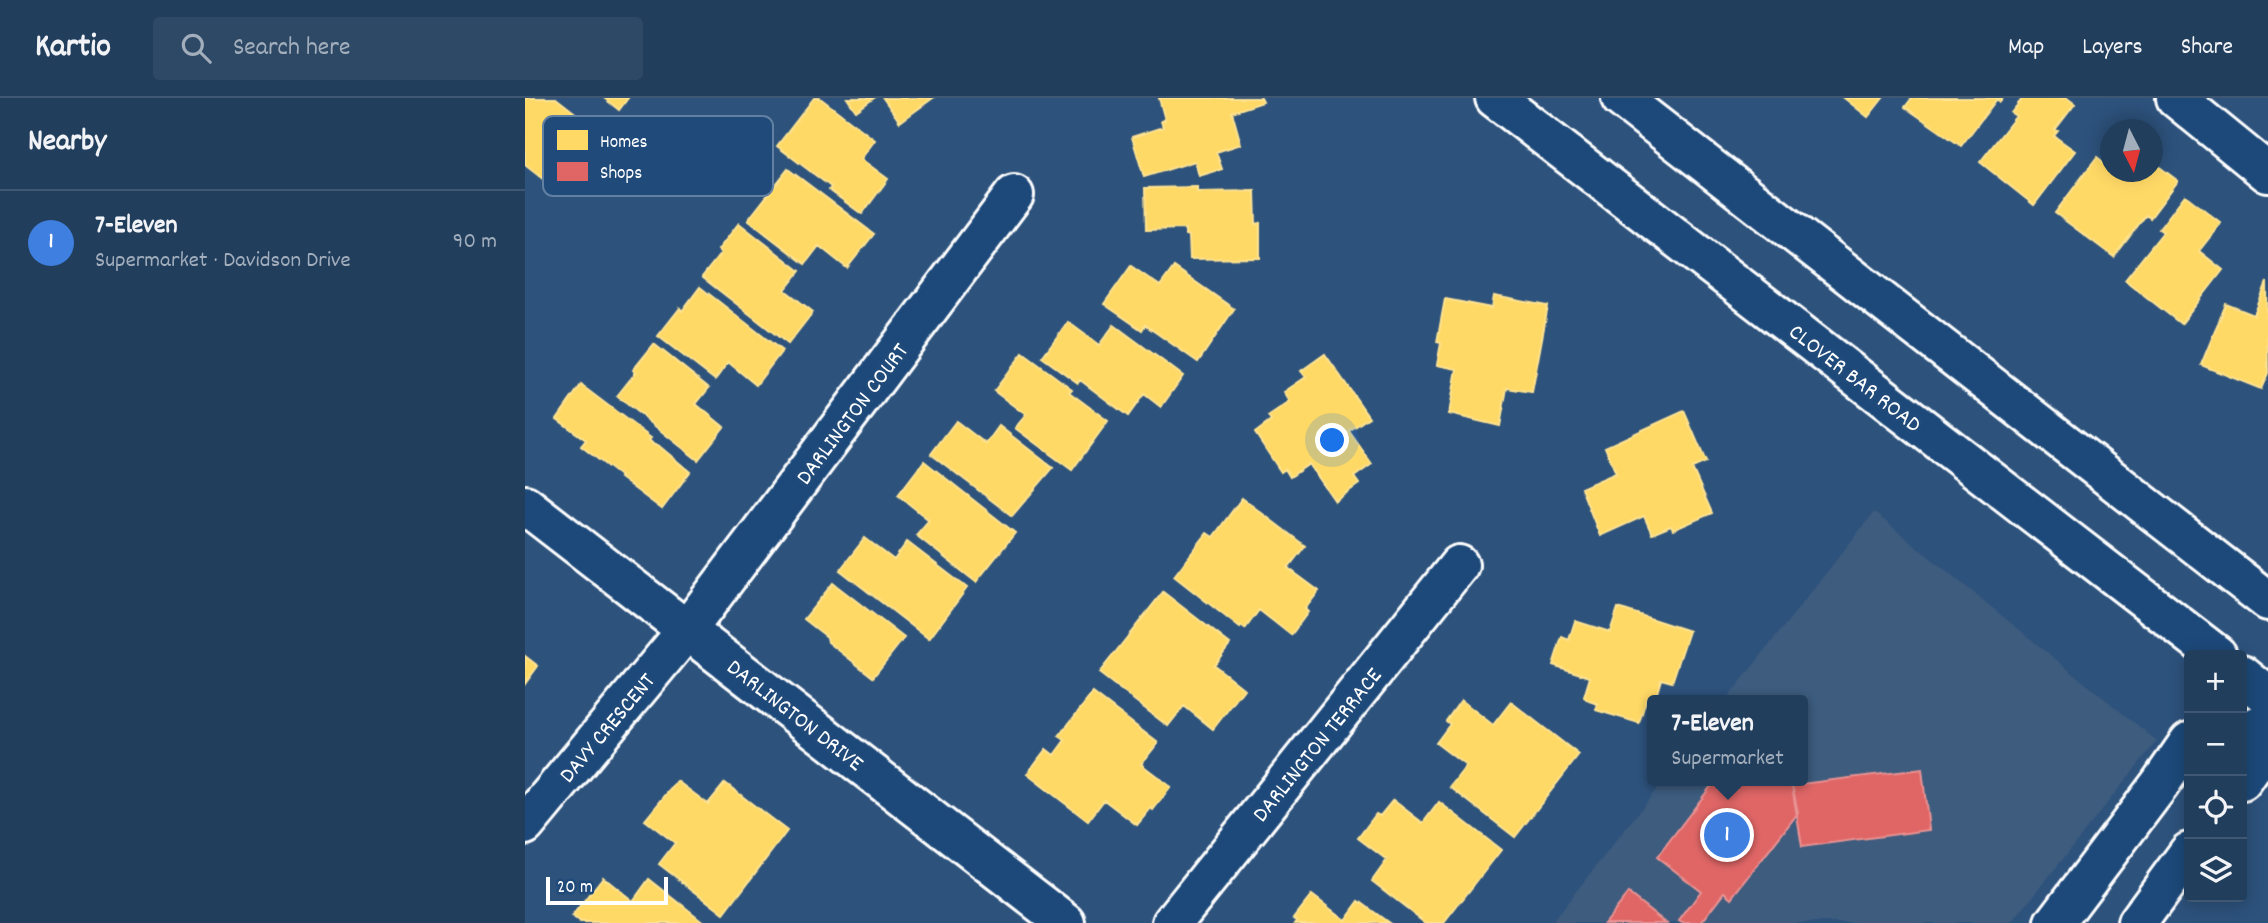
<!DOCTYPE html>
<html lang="en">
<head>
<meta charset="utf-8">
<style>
	body { margin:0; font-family:Dekko,sans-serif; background:#2e4966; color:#f1f3f6 }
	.controls { position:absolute; right:21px; bottom:21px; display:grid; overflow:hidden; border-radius:7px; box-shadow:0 4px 18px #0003 }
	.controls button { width:63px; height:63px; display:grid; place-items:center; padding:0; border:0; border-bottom:2px solid #3f5772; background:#223e5d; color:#f1f3f6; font:35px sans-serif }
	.compass { position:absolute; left:1575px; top:21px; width:63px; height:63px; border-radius:50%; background:#223e5d; box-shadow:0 4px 18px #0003; rotate:174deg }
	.scale { position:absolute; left:21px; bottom:18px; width:122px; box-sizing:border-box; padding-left:7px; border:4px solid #fff; border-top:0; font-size:19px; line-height:24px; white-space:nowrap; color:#fff; -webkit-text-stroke:5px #1f4a7a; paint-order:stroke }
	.you { position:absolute; left:808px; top:343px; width:24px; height:24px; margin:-18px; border:5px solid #fff; border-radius:50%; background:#1a73e8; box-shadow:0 0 0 10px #1a73e833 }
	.badge { display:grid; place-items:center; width:46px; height:46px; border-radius:50%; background:#8c9099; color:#fff; font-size:23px; font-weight:700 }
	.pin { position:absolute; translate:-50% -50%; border:4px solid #fff; box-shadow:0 2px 7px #0006 }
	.popup { position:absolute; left:1122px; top:597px; width:161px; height:91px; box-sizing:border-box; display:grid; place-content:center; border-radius:7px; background:#223e5d; filter:drop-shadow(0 2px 5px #0005); font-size:23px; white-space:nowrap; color:#a2aebc }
	.popup b { font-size:26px; color:#f1f3f6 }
	.popup::after { content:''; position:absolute; left:50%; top:100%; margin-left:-14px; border:14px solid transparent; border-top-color:#223e5d }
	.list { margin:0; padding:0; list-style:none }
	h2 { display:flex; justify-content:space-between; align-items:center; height:91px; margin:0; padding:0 28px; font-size:30px }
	h2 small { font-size:23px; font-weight:400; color:#a2aebc }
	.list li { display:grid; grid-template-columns:46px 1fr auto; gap:21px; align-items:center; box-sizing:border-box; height:105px; padding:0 28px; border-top:2px solid #3f5772 }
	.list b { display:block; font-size:26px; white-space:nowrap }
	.list p { margin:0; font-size:23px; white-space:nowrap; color:#a2aebc }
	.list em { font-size:23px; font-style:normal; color:#a2aebc }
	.icon { flex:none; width:38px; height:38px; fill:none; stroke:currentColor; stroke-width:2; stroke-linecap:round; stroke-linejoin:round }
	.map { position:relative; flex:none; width:1743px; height:825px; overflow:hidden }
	header { display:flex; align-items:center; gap:42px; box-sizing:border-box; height:98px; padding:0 35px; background:#223e5d; border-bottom:2px solid #3f5772 }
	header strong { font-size:33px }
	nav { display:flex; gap:38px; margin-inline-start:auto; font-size:24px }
	.search { width:490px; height:63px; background:#2e4966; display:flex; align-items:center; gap:18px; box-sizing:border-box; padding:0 24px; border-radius:7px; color:#a2aebc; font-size:26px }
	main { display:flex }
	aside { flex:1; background:#223e5d }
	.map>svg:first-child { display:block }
	.built { fill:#3e5b7e }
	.homes { fill:#ffd966; stroke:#ffe494; stroke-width:2 }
	.shops { fill:#e06666; stroke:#e99494; stroke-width:2 }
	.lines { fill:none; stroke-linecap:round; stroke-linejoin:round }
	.street-casing { stroke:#fff; stroke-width:44 }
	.secondary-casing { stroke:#fff; stroke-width:44 }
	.street { stroke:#1f4a7a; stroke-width:38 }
	.secondary { stroke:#1f4a7a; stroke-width:38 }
	.labels { text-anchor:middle; stroke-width:7; stroke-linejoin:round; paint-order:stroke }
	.street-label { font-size:23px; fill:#fff; stroke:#1f4a7a }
	.key { fill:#1f4a7a; stroke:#6280a2; stroke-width:2 }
	.key-label { font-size:19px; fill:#fff }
</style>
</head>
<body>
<header>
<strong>Kartio</strong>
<div class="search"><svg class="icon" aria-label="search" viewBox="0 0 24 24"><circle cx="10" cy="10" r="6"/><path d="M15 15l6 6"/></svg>Search here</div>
<nav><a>Map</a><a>Layers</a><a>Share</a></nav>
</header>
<main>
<aside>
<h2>Nearby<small></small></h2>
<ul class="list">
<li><span class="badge" style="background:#3f7fe0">1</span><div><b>7-Eleven</b><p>Supermarket · Davidson Drive</p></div><em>90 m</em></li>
</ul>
</aside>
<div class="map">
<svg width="1743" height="825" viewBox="0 0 1743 825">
	<rect width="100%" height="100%" fill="#2d527c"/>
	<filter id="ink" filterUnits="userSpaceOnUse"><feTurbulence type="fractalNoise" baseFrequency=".0143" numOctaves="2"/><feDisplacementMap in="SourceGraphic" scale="14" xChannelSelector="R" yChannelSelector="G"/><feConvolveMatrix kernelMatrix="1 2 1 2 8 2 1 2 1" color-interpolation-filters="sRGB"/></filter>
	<g filter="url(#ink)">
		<!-- built -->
		<path class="built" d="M1349,414L1632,643L1487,825H1026L1138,683H1277V602H1201Z"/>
		<!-- homes -->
		<path class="homes" d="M0,0H31L63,25L18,81L0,67Z
			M79,0H103L94,12Z
			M289,0H295L350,42L336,61L363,81L337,116L304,92L306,89L252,48Z
			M322,0H349L331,13Z
			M358,0H408L375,24Z
			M634,0H736L738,4L707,14L716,46L691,54L697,71L674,78L670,63L619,79L607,39L638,29L636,23L640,22Z
			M1319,0H1358L1343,19Z
			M1387,0H1478L1475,4L1472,1L1436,48L1380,9Z
			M1498,0H1542L1550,6L1530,32L1533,33L1529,38L1550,53L1509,107L1455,64L1491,18L1486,15Z
			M1572,59L1586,70V74H1591L1598,79L1603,74H1628V64L1653,83L1625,120L1621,117L1589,159L1530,115Z
			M263,71L349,136L322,170L294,148L280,166L223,122Z
			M672,89V94L730,93L731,126L735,125V160L665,161L664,138L660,137V131L621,132L620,90Z
			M1660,97L1696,125L1674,153L1698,172L1656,226L1600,182L1638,134L1634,131Z
			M214,125L275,173L260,192L288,214L263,246L177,179L196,155L193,152Z
			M606,168L635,188L649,169L709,211L673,264L620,227L617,232L579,206Z
			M1742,184L1743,275L1736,291L1676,267L1701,206L1729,217Z
			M175,189L257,253L231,287L203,264L190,282L133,238L155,210L157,213Z
			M969,198L1023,208L1007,294L982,290L975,328L924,316L932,271L912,267L916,245L912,244L920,201L967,210Z
			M543,224L574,247L589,227L658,278L636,309L619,296L603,318L555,282L553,285L517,259Z
			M129,246L184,290L171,306L199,329L173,362L92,298L111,274L108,272Z
			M498,255L547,291L544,294L583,323L547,372L490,330L501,317L469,293Z
			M800,256L844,319L824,333L847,366L829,379L834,386L810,403L784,366L765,379L760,371L756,374L730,335L746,323L743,319L765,304L759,294L781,279L776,273Z
			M56,287L126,340L124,342L129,347H133L165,374L137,411L95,380L96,379L56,348L61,342L32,321Z
			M1159,313L1181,364L1167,370L1187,415L1148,432L1146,428L1127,436L1119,418L1075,438L1056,390L1091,375L1080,349Z
			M431,323L461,346L474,328L528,370L487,418L406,356Z
			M399,363L490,435L451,484L391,437L404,422L373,397Z
			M717,400L780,448L763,470L794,493L780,511L783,514L766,537L734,512L720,531L716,528L715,530L649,478L682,435L688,439Z
			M340,440L369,462L382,444L442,490L404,541L315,472Z
			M308,485L379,540L348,579L303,544L302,539L279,521Z
			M638,494L705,546L689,567L719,591L688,631L659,608L643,628L574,575Z
			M1093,510L1164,533L1147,584L1136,581L1130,602L1122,599L1114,625L1071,612L1073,606L1064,603L1059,599L1065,579L1028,567L1037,539L1044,542L1050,523L1085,534Z
			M0,558L13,568L0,586Z
			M568,595L633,645L616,666L646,689L628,712L626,710L612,727L579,702L563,723L502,676L521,651L529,657L540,642L534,638Z
			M936,602L968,627L986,604L1054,657L990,739L925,689L941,668L911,645L925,626L921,623Z
			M152,683L183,706L200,685L262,733L199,816L134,766L150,745L120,722Z
			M868,702L898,725L914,704L976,752L919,825H901L847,783L862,762L833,740L851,716L855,718Z
			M78,779L108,803L124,781L180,825H55L47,819Z
			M787,797L820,822L834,803L864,825H770L772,822L769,820Z"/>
		<!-- shops -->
		<path class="shops" d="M1397,671L1404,732L1277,749L1267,687Z
			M1190,683H1274V686L1267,687L1273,715L1207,800L1200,794L1176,825H1157L1154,823L1176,793L1132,759Z
			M1103,795L1141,825H1079Z"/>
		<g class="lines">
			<defs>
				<path id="street" d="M1651,0L1743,75
					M0,407L541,825
					M0,727L162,532L489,97
					M647,825L934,467"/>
				<path id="secondary" d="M970,0L1692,557
					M1096,0L1743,503
					M1717,577L1743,598
					M1717,683L1732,662V628
					M1530,825L1635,686L1664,644
					M1612,825L1664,754"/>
			</defs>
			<!-- street casing -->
			<use href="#street" class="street-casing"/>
			<!-- secondary casing -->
			<use href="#secondary" class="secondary-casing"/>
			<!-- street -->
			<use href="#street" class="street"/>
			<!-- secondary -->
			<use href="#secondary" class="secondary"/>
		</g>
	</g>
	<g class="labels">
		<!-- street labels -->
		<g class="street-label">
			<text transform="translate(1331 279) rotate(38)" y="8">CLOVER BAR ROAD</text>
			<text transform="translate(326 315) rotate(-53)" y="8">DARLINGTON COURT</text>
			<text transform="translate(271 616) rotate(38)" y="8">DARLINGTON DRIVE</text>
			<text transform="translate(81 629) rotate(-50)" y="8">DAVY CRESCENT</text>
			<text transform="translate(791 646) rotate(-51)" y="8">DARLINGTON TERRACE</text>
		</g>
	</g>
	<!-- legend -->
	<rect x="18" y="18" width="230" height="80" rx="10" class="key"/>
	<rect x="32" y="32" width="31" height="20" fill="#ffd966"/>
	<rect x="32" y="64" width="31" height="19" fill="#e06666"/>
	<g class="key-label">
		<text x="75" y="49">Homes</text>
		<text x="75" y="80">Shops</text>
	</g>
</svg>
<div class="controls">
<button>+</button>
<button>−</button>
<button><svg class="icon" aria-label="locate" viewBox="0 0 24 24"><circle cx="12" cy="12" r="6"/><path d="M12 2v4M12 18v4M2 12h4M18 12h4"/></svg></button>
<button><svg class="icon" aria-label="layers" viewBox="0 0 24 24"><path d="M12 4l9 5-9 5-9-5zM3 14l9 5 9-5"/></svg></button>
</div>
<svg class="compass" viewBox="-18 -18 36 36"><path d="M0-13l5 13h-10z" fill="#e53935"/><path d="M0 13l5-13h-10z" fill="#a2aebc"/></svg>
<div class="scale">20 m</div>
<div class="you"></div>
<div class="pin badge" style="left:1202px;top:737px;background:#3f7fe0">1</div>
<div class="popup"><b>7-Eleven</b>Supermarket</div>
</div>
</main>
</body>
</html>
